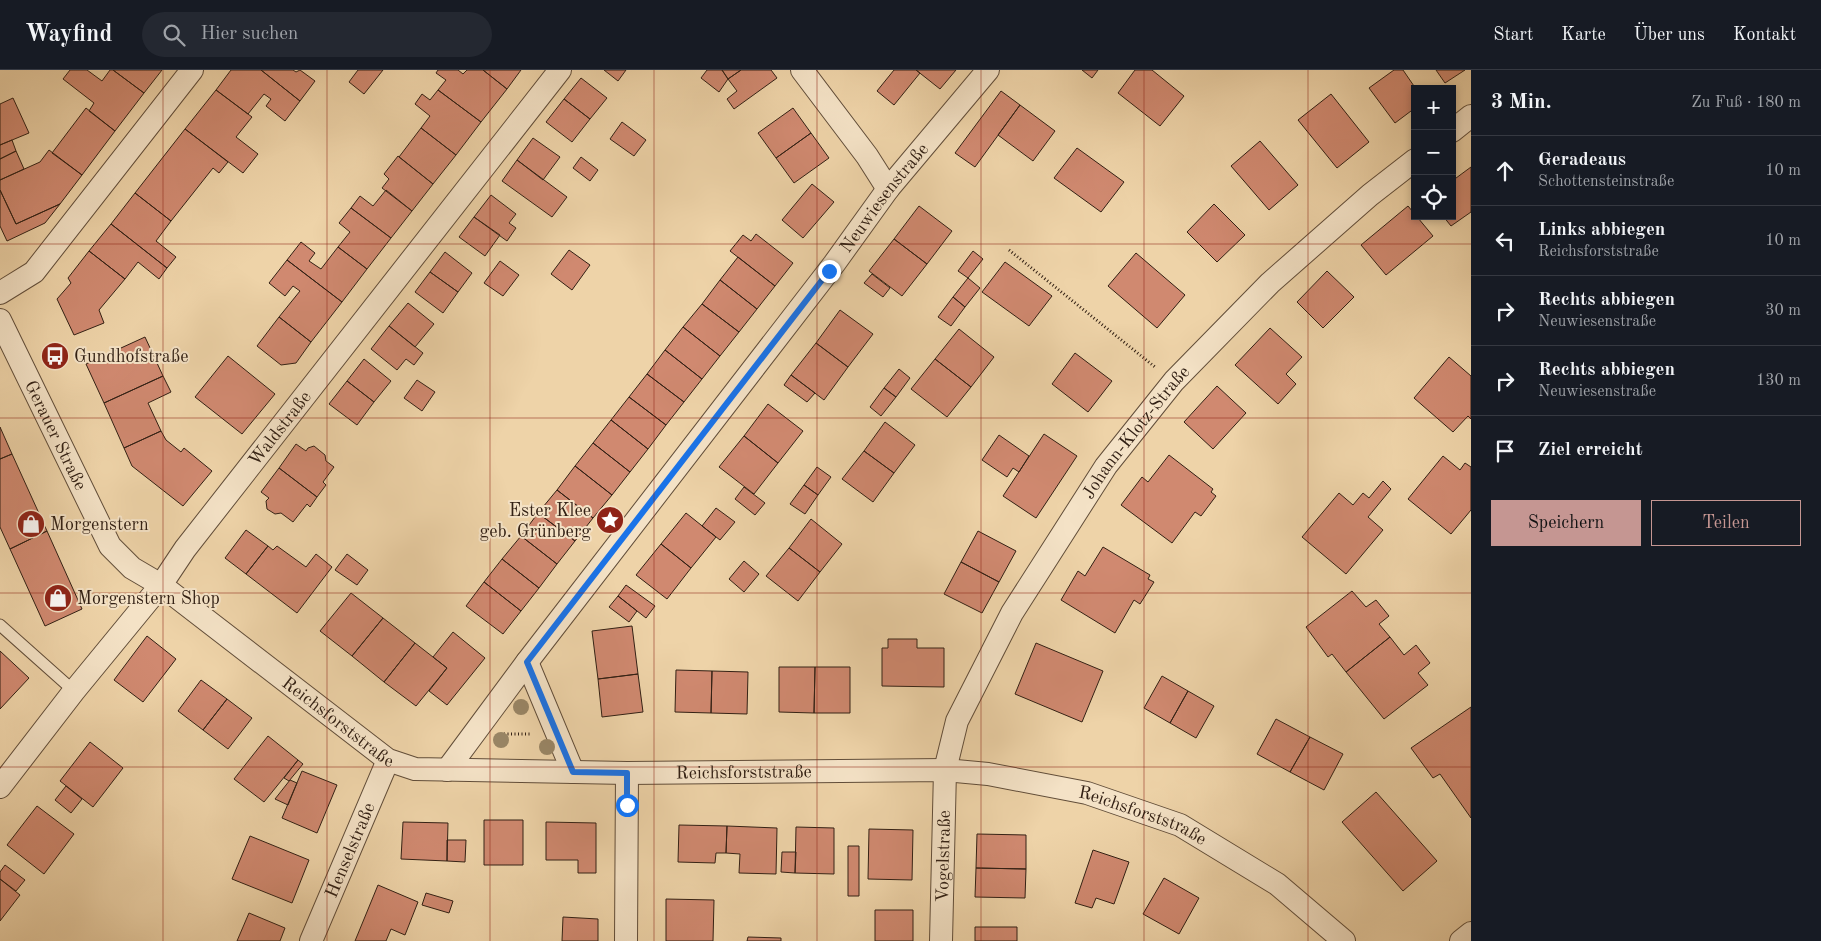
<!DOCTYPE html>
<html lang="de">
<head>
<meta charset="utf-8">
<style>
	body { margin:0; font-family:"Old Standard TT",serif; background:#242831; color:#f1f3f6 }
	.controls { position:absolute; right:15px; top:15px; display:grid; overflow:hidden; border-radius:0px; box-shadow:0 2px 8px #0003 }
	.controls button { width:45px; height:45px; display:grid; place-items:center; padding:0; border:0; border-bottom:1px solid #363941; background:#171b24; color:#f1f3f6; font:25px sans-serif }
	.stop { position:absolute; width:15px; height:15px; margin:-11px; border:4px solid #1a73e8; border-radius:50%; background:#fff }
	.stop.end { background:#1a73e8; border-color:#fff; box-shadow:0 1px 5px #0008 }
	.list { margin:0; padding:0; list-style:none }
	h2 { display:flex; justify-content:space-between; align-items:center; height:65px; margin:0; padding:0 20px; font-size:21px }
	h2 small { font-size:16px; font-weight:400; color:#9ea1a6 }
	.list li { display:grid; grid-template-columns:32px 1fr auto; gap:15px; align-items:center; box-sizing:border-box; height:70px; padding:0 20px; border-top:1px solid #363941 }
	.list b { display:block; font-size:19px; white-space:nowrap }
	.list p { margin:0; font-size:16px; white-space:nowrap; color:#9ea1a6 }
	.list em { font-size:16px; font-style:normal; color:#9ea1a6 }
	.actions { display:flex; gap:10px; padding:15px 20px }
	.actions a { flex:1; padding:11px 0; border:1px solid #c59692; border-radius:0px; text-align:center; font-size:18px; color:#c59692 }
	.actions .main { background:#c59692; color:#111 }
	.icon { flex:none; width:28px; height:28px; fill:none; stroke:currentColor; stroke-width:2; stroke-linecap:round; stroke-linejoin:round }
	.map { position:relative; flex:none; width:1471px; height:871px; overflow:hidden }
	header { display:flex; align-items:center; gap:30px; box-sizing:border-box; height:70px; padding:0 25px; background:#171b24; border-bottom:1px solid #363941 }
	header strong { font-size:24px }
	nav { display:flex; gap:28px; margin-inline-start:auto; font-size:18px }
	.search { width:350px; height:45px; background:#242831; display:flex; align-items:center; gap:12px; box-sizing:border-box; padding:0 18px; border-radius:28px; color:#9ea1a6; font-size:19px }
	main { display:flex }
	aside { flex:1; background:#171b24 }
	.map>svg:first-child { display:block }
	.building { fill:#d08970; stroke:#322014 }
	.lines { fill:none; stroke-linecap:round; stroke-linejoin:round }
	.service-casing { stroke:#614d39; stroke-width:13 }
	.minor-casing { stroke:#614d39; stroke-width:24 }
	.path { stroke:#322014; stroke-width:3; stroke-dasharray:1 2.5; stroke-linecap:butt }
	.service { stroke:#f4e2c6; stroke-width:11 }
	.minor { stroke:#f4e2c6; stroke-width:22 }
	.tree { fill:#998666 }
	.route { stroke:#1a73e8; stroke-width:6 }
	.grid { fill:none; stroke:#8f2418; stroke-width:1; stroke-opacity:0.55 }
	.labels { text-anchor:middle; stroke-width:4; stroke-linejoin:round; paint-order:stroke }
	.street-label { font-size:18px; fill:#322014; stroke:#f4e2c6 }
	.poi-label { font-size:18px; fill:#322014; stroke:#f4e2c6; text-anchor:start }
</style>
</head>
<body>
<header>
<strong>Wayfind</strong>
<div class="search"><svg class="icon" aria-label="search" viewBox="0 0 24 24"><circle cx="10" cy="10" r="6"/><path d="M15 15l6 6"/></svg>Hier suchen</div>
<nav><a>Start</a><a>Karte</a><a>Über uns</a><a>Kontakt</a></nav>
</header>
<main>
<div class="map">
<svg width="1471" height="871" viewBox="0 0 1471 871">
	<rect width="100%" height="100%" fill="#eed3a8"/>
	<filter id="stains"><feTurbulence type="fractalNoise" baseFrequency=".004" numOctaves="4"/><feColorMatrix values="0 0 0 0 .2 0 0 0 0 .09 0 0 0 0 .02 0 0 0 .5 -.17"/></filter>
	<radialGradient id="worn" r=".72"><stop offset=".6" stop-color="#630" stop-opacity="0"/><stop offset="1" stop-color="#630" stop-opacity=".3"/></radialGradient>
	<!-- building -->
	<path class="building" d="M70,0H87L102,11L110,0H113L144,23L115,61L89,41L94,33L63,9Z
		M113,0H162L144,23Z
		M231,0H261L300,31L285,51L266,36L271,29L264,24L248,44L216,20Z
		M261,0H293L296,2L300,0L315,11L300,31Z
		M358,0H383L364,24L349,12Z
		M438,0H458L463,4L467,0H483L507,19L481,52L438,20L446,10L436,3Z
		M483,0H521L507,19Z
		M604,0H626L618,11Z
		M707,0H722L728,9L719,22L701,8Z
		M722,0H741L728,9Z
		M741,0H771L777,8L734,39L727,29L737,21L728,9Z
		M894,0H916L920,3L894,35L877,21Z
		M916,0H956L940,19Z
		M1082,0H1098L1092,8Z
		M1135,0H1152L1184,26L1160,56L1118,23Z
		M1394,0H1403L1416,19H1415V38L1395,53L1369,18Z
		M1436,0H1465L1445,13Z
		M581,8L607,28L590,49L564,29Z
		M216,20L252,47L236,67L258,84L243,103L185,59Z
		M438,20L481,52L456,85L421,58L430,46L415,34L422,24L430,30Z
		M1001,21L1020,35L975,97L955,83Z
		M1331,24L1369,72L1337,98L1298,50Z
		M13,28L29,63L0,75V34Z
		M564,29L590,49L572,72L546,52Z
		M1020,35L1055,61L1033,91L998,65Z
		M86,38L115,61L82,105L52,83Z
		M793,38L811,63L776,88L758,63Z
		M622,52L646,70L634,86L610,69Z
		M421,58L456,85L433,114L399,87Z
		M185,59L228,92L219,103L213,98L171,151L135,123Z
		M811,63L829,88L794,113L776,88Z
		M533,68L560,87L543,110L517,90Z
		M12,70L16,81L0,89V75Z
		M1260,71L1298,115L1269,140L1231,96Z
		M1077,78L1124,112L1101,142L1054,108Z
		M49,80L82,105L60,134L16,154L0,120V110L40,92Z
		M16,81L24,99L0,110V89Z
		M398,86L433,114L412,141L382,118L389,109L384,104Z
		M581,87L598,100L590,111L573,98Z
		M517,90L567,127L552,147L502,111Z
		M1471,97V142L1451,156L1443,146H1452V111Z
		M812,114L834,132L803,168L782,150Z
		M0,120L16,154L60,134L45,153L7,171L0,156Z
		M386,120L412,141L391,168L351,138L360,126L373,136Z
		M135,123L171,151L156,171L176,187L167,198L111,154Z
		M491,125L516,144L509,153L516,158L507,171L474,147Z
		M1214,134L1245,165L1217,192L1187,162Z
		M919,136L952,161L927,194L894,169Z
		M1408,136L1433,166L1386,205L1361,175Z
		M351,138L391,168L367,199L338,177L350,162L339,153Z
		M474,147L500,165L485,186L459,167Z
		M111,154L167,198L159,209L138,192L125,209L89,181Z
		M756,164L793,193L775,216L730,181L743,165L751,171Z
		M894,169L927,194L902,226L869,201Z
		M301,172L315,183L309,191L321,199L338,177L367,199L342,232L287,190Z
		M569,180L590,195L572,220L551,204Z
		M89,181L125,209L99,240L104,253L74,265L57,229L71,213L68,208Z
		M973,181L983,189L968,208L958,201Z
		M445,182L472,203L458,222L430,202Z
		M1136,183L1185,225L1157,258L1108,216Z
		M738,187L775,216L757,239L720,210Z
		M287,190L342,232L311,272L279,247L300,221L293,216L285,226L269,213Z
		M500,191L519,205L503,226L484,213Z
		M1005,192L1052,226L1029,256L982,222Z
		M1327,201L1354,227L1323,258L1297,232Z
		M430,202L458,222L443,243L415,222Z
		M872,204L890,218L883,227L864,213Z
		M968,208L980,218L965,237L953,227Z
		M720,210L757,239L739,262L702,234Z
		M953,227L965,237L951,256L938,247Z
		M408,233L434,254L415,277L389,256Z
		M702,234L739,262L720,286L683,257Z
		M840,240L873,264L848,297L816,273Z
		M279,247L311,272L296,293L281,295L257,276Z
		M389,256L423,283L414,295L406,289L397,300L371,279Z
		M683,257L720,286L702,309L665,280Z
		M1270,258L1302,287L1286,304L1296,314L1278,334L1235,295Z
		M959,259L994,287L971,317L935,289Z
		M145,267L163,306L104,333L86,294Z
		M816,273L848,297L824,330L791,305Z
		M665,280L702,309L684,332L647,304Z
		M1075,283L1112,311L1088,342L1052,314Z
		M228,286L275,324L242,364L195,327Z
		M1449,287L1471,306V349L1468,346L1453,362L1414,328Z
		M364,289L391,311L374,332L347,311Z
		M935,289L971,317L947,347L911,319Z
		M899,299L910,308L896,327L884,318Z
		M647,304L684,332L666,355L629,327Z
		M791,305L815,323L807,332L784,315Z
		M163,306L171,322L148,333L161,361L124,378L104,333Z
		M417,310L435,322L422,341L404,328Z
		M347,311L374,332L357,355L329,334Z
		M1217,316L1246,343L1213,379L1184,352Z
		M884,318L896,327L881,346L870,337Z
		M629,327L666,355L648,379L611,350Z
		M768,334L803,361L778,393L744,366Z
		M611,350L648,379L630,402L593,373Z
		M885,352L915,375L894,403L864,381Z
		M0,357L12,384L0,389Z
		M161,361L166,370L181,382L184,378L212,401L183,436L132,396L124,378Z
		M1044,364L1077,386L1036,448L1003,426Z
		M999,365L1029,386L1019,402L1013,398L1007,407L982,390Z
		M744,366L778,393L754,424L719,397Z
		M593,373L630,402L612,425L575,396Z
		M296,374L306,381L308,378L314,376L325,385L326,391L334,397L323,412L326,415L317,427L279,398Z
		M864,381L894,403L873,432L842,409Z
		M12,384L47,461L10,479L0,457V389Z
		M1169,385L1213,419L1211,422L1216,426L1201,446L1195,442L1172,473L1121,435L1142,407L1148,412Z
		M1443,386L1460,400L1465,393L1471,397V440L1451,464L1408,429Z
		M575,396L612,425L593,448L557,420Z
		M817,397L831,407L818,425L804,415Z
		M279,398L317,427L310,437L307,434L293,452L281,443L275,444L267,439L266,431L269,428L261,422Z
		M1383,411L1391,419L1368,447L1383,460L1346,504L1302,467L1339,423L1353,435L1363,423L1369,428Z
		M804,415L818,425L805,444L790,434Z
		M744,417L765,433L755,445L735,429Z
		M557,420L593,448L575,471L538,443Z
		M716,438L735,452L720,470L702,456Z
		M538,443L575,471L557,494L521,466Z
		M686,443L716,467L691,498L661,474Z
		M811,449L842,474L820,502L789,478Z
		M246,460L268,476L246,504L225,488Z
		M47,461L82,539L45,556L10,479Z
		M978,461L1016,481L999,512L961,492Z
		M521,466L557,494L539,518L502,489Z
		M661,474L691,498L667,529L636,505Z
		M268,476L273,480L277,476L306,497L316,484L332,497L297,543L246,504Z
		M1103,477L1150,505L1148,509L1154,512L1140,534L1134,530L1115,563L1061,530L1078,501L1085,506Z
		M789,478L820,502L798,531L766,506Z
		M347,484L368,500L357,515L335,500Z
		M502,489L539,518L521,541L484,512Z
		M744,491L759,504L744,522L729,509Z
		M961,492L999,512L982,543L944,524Z
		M484,512L521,541L503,564L466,536Z
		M626,515L655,536L646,548L618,526Z
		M1352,521L1366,537L1376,530L1389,546L1379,554L1390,567L1346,602L1332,584L1328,587L1306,557Z
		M351,523L383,548L352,586L320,561Z
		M618,526L637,541L629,552L609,537Z
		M383,548L415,573L384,612L352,586Z
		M632,556L638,604L598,609L592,561Z
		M453,562L485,588L447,635L429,621L447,598L433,587Z
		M147,566L176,589L143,632L114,610Z
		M1390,567L1404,585L1416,575L1430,593L1418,603L1428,615L1384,649L1346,602Z
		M888,569H917V578H944V617L882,616V578H888Z
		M415,573L447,598L416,636L384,612Z
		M1036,573L1103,601L1082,652L1015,624Z
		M0,581L29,608L0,639Z
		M779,597H815L814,643L779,642Z
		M815,597H850V643H814Z
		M676,600L712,601L711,643L675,642Z
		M712,601L748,602L747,644L711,643Z
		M638,604L643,642L602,647L598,609Z
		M1162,606L1188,621L1170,653L1144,638Z
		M201,610L227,629L203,660L178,641Z
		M1188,621L1214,636L1196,668L1170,653Z
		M227,629L252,648L228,679L203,660Z
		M1471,637V748L1440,704L1433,708L1411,678Z
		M1276,649L1310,667L1290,702L1257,684Z
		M268,666L298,690L264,732L234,709Z
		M1310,667L1343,684L1324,720L1290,702Z
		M90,672L123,698L93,737L60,711Z
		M298,690L303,694L289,711L284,708Z
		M302,701L337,715L317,763L282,748Z
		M290,710L297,713L288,735L275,729Z
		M66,716L82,729L71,743L55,730Z
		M1376,722L1437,791L1403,821L1342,752Z
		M37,736L74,764L44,804L7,775Z
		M484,750H523V795H484Z
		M403,752L448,753L447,791L401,789Z
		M546,752L596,753V803H578V790H546Z
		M679,755L727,756L726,783H716L715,793L678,792Z
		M727,756L777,758L776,804L739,803L740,784L726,783Z
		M796,757L834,758V804L795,803Z
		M869,759L913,760L912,810L868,809Z
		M977,764L1026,765V799L976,798Z
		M250,766L309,790L292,833L232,809Z
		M447,770H466L465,792L447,791Z
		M848,776H859V826H848Z
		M1093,780L1129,792L1114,834L1096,828L1092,838L1075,833Z
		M782,782H796L795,803L781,802Z
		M5,795L25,810L16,821L0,809V802Z
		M976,798L1026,799L1025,828L975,827Z
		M1164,808L1199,828L1179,864L1143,844Z
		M0,809L20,825L0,851Z
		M378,815L418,832L405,865L391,859L386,871H355Z
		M426,823L453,831L449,843L422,835Z
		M666,829L714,830L713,871H666Z
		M875,840H913V871H875Z
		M249,843L285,858L280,871H237Z
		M563,847L598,849V871H562Z
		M975,857H1017V871H975Z
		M748,867L781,868V871H747Z"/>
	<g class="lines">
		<defs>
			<path id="service" d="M0,555L74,621"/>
			<g id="minor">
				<path d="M802,0L867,86L888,119"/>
				<path d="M1452,61L1471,46"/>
				<path d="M0,223L34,202L192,0"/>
				<path id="s1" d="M0,250L110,476L132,498L161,515L388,690L415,699L627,703L945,700L988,704L1087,723L1180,755L1277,814L1344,871"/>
				<path d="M527,592L573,702"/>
				<path id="s2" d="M447,700L527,592L834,194L888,119L988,0"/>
				<path id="s3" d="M0,717L74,621L161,515L185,479L560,0"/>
				<path id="s4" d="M311,871L388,690"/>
				<path d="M626,871L627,703"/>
				<path id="s5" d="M941,871L945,700L957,651L1012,543L1106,396L1174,311L1270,213L1370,125L1415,90"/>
				<path d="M1461,871L1471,863"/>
			</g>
		</defs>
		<!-- service casing -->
		<use href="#service" class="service-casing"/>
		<!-- minor casing -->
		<use href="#minor" class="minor-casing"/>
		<!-- path -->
		<path class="path" d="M1009,180L1155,297
			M504,664H531"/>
		<!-- service -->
		<use href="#service" class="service"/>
		<!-- minor -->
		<use href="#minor" class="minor"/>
	</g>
	<!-- trees -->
	<g class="tree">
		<circle cx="521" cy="637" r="8"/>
		<circle cx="501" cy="670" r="8"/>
		<circle cx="547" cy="677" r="8"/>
	</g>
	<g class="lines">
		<!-- route -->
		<path class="route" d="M627,735V703L573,702L527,592L829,201"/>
	</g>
	<!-- grid -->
	<path class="grid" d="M163,0V871M327,0V871M490,0V871M654,0V871M817,0V871M981,0V871M1144,0V871M1308,0V871M0,174H1471M0,348H1471M0,523H1471M0,697H1471"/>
	<!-- icons -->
	<defs>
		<symbol id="bus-disc" viewBox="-11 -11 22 22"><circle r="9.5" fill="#8f2418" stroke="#f4e2c6"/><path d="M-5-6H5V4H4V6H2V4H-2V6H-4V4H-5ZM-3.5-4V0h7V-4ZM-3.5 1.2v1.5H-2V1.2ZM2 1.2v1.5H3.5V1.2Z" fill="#fff"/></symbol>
		<symbol id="sight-disc" viewBox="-11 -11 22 22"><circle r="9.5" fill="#8f2418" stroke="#f4e2c6"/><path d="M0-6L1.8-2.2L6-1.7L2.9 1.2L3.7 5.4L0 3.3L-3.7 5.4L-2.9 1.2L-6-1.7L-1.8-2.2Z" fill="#fff"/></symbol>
		<symbol id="shop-disc" viewBox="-11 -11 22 22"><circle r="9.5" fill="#8f2418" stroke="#f4e2c6"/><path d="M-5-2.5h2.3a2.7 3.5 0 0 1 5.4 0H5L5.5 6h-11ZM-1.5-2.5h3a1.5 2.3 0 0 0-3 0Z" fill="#fff"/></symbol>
	</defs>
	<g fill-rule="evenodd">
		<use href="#bus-disc" x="39" y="270" width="32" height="32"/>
		<use href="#sight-disc" x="594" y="434" width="32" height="32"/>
		<use href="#shop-disc" x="15" y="438" width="32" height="32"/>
		<use href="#shop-disc" x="42" y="512" width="32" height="32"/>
	</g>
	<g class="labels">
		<!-- street labels -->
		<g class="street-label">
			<text dy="6" stroke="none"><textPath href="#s2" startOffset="720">Neuwiesenstraße</textPath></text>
			<text dy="6" stroke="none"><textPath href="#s3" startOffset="455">Waldstraße</textPath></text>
			<text dy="6" stroke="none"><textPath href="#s5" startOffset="562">Johann-Klotz-Straße</textPath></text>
			<text dy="6" stroke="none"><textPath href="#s1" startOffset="128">Gerauer Straße</textPath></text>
			<text dy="6" stroke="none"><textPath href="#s1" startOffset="540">Reichsforststraße</textPath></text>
			<text dy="6" stroke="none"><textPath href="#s1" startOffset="960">Reichsforststraße</textPath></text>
			<text dy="6" stroke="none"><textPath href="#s1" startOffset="1365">Reichsforststraße</textPath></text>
			<text dy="6" stroke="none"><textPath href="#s4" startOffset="99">Henselstraße</textPath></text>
			<text dy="6" stroke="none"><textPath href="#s5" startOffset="85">Vogelstraße</textPath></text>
		</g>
		<!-- poi labels -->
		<g class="poi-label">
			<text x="74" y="292">Gundhofstraße</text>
			<text x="591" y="446" text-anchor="end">Ester Klee<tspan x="591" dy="21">geb. Grünberg</tspan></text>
			<text x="50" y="460">Morgenstern</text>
			<text x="77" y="534">Morgenstern Shop</text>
		</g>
	</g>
	<rect width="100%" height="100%" filter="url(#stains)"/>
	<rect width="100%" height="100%" fill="url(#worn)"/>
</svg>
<div class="controls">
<button>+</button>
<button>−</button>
<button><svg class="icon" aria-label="locate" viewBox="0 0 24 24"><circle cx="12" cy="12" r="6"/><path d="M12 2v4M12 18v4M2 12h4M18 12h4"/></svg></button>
</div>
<div class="stop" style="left:627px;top:735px"></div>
<div class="stop end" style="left:829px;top:201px"></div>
</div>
<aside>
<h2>3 Min.<small>Zu Fuß · 180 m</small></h2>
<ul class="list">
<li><svg class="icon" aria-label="ahead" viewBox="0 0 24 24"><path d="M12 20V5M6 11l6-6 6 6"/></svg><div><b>Geradeaus</b><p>Schottensteinstraße</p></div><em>10 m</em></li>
<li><svg class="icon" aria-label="left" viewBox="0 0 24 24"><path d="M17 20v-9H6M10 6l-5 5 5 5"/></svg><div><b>Links abbiegen</b><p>Reichsforststraße</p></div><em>10 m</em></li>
<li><svg class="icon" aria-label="right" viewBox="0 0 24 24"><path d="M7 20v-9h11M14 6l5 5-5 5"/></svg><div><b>Rechts abbiegen</b><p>Neuwiesenstraße</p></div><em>30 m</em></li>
<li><svg class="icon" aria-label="right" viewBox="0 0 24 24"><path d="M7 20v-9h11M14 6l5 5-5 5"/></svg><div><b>Rechts abbiegen</b><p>Neuwiesenstraße</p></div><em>130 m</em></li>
<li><svg class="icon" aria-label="arrive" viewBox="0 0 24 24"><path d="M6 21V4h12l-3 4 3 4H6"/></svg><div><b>Ziel erreicht</b></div></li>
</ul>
<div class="actions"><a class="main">Speichern</a><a>Teilen</a></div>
</aside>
</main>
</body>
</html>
